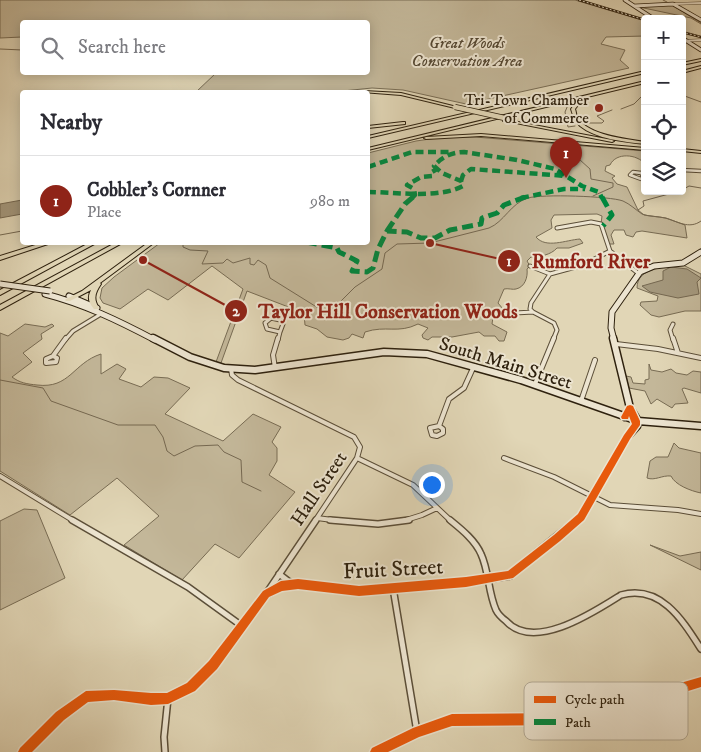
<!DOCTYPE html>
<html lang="en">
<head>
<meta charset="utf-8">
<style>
	body { margin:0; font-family:"IM FELL DW Pica",serif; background:#f2f2f3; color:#2b2b33 }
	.controls { position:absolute; right:15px; top:15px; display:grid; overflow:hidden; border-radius:5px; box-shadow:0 2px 12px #0003 }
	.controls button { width:45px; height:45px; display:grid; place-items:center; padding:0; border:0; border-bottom:1px solid #e1e1e2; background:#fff; color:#2b2b33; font:25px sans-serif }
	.you { position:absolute; left:431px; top:484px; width:18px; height:18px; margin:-12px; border:4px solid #fff; border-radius:50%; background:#1a73e8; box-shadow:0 0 0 8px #1a73e833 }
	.badge { display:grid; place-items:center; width:32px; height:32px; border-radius:50%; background:#8f2418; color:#fff; font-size:16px; font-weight:700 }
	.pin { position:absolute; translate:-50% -41px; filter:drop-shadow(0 1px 2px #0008) }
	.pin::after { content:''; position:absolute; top:26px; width:18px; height:15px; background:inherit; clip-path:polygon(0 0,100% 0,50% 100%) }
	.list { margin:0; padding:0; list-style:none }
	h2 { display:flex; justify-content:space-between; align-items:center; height:65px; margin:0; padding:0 20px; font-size:21px }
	h2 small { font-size:16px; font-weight:400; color:#7c7c81 }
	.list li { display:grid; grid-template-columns:32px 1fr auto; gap:15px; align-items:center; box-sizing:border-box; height:90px; padding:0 20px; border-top:1px solid #e1e1e2 }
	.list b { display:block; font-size:19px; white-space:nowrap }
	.list p { margin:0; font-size:16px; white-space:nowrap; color:#7c7c81 }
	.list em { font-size:16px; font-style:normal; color:#7c7c81 }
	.icon { flex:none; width:28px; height:28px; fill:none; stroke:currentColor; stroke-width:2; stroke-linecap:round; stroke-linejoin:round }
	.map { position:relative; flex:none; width:701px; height:752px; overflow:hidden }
	.search { position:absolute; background:#fff; box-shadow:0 2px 12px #0003; left:20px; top:20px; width:350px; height:55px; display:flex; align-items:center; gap:12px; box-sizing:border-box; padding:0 18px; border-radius:5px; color:#7c7c81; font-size:19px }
	.panel { position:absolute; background:#fff; box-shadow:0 2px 12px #0003; left:20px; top:90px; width:350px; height:155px; border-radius:5px }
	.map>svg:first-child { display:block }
	.green { fill:#c3b799; stroke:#786c54 }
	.water { fill:#a4987d; stroke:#756851 }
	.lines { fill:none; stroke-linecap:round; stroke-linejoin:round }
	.stream { stroke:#756851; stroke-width:1 }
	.street-far4-casing { stroke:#5b4e38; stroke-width:3 }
	.street-far3-casing { stroke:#5b4e38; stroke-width:4.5 }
	.street-far2-casing { stroke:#5b4e38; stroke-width:5 }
	.street-far1-casing { stroke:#5b4e38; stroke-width:6 }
	.street-casing { stroke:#5b4e38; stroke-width:8 }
	.secondary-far3-casing { stroke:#2e210e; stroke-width:4.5 }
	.secondary-far2-casing { stroke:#2e210e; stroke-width:7 }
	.secondary-far1-casing { stroke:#2e210e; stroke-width:9 }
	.secondary-casing { stroke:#2e210e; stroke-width:10 }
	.highway-casing { stroke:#2e210e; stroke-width:2 }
	.street-far4 { stroke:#ece4d0; stroke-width:2 }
	.street-far3 { stroke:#ece4d0; stroke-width:2.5 }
	.street-far2 { stroke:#ece4d0; stroke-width:3 }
	.street-far1 { stroke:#ece4d0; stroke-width:4 }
	.street { stroke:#ece4d0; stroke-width:5 }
	.secondary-far3 { stroke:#ece4d0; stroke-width:3 }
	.secondary-far2 { stroke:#ece4d0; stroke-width:5 }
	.secondary-far1 { stroke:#ece4d0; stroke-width:6 }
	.secondary { stroke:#ece4d0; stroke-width:8 }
	.highway { fill:#e1d6b6; fill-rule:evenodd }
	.rail-casing { stroke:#2e210e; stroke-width:2.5 }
	.rail { stroke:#ece4d0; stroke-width:1; stroke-dasharray:2; stroke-linecap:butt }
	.secondary-bridge-casing { stroke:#2e210e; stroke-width:7; stroke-linecap:butt }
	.highway-bridge-casing { stroke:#2e210e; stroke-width:6; stroke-linecap:butt }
	.secondary-bridge { stroke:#ece4d0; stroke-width:5 }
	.highway-bridge { stroke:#e1d6b6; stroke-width:4.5 }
	.quiet-far1 { stroke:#00873e; stroke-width:4.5; stroke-dasharray:8 4.5; stroke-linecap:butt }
	.quiet { stroke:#00873e; stroke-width:5; stroke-dasharray:11 5; stroke-linecap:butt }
	.cycleway-casing { stroke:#ece4d0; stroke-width:3 }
	.cycleway { fill:#e8590c; fill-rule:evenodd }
	.poi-dot { fill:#8f2418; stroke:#ece4d0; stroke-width:2 }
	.labels { text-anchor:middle; stroke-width:4; stroke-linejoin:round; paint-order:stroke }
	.far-park-label { font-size:16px; font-style:italic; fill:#534631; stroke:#ece4d0 }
	.far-poi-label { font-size:16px; fill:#2e210e; stroke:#ece4d0; text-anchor:end }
	.street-label { font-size:19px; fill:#2e210e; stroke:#ece4d0 }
	.near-street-label { font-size:22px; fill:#2e210e; stroke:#ece4d0 }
	.key { fill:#ece4d0; stroke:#b3aa96; stroke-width:1 }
	.key-label { font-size:14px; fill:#2e210e }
	.leader { fill:none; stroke:#8f2418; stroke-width:2 }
	.callout-dot { fill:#8f2418; stroke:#ece4d0; stroke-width:2 }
	.mark-label { font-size:15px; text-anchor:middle; font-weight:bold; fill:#fff }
	.callout-label { font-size:20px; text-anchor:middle; font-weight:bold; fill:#8f2418; stroke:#ece4d0; stroke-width:4; stroke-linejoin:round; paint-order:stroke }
</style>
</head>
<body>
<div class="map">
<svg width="701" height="752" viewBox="0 0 701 752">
	<rect width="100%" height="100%" fill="#e1d6b6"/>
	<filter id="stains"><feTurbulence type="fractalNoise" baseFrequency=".004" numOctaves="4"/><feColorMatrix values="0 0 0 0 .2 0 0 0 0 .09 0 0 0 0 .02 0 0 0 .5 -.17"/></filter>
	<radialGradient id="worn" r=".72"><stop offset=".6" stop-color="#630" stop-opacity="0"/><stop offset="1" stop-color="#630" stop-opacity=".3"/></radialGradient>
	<!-- green -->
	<path class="green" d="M0,0H575L645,21V36L606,37L601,44L625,50L620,60L629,68L466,104L403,90L372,88L333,92H196L216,73L368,72V22H22V37L0,38Z
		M672,5L701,22V24L691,18L639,7Z
		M444,137H475L645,151V164C637,154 616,152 610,165L606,166L605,171L615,176L612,178L617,184L627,187L638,210L644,215L666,218L685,225L687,238L642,231L636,232L633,237L626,235L624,230H614L611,235L614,244H607L601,224L602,216L597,214L554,215L551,220L552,228L536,237C546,249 566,240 580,239L583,243L569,248H557C551,255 539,257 531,257L527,261L530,266L527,269C528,277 525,287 516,289C513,290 508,288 504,289L498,303L503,309V312L493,317L492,324L507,332L504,341H499L495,336H484L479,332L452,337H432L428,340L423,338L422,335L428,328L418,324C398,334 386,325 365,332L363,338L352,334L349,338L343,340L327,337L317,329L305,325L304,313L247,291L221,363L216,362L243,289L212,266L168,300L148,289L120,309L103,303L100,298L102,288L114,277L160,243L368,242V153L416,141Z
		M683,265L701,274V311H685L659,317L651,315L640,305L641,302L657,301L658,296L637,288C637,267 666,267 683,265Z
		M25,324L45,327L52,324L54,326L41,334L42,339L23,353L32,362L12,377C20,383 27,384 37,385C70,389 73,363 101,354V374L117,364L126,369L119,379L141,387L154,377L168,378L190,388L165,414L223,441L253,414L281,427L272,442L277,448V461L269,475L295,492L239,558L215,544L182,580L124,545L159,516L117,478L70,515L0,471V333L8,336Z
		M649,364L651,370L662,372L671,369L676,373L687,375L693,371L701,372V393L684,388L682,389L688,403L675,404L672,408L657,399L651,404L645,391L629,388L626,376L631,377L633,383L645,384V380L649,379Z
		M674,443L679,448L701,453V493C691,491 675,485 671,476C662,475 655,481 647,478L650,461L656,457H668Z
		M24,509L37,510L65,578L0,610V521Z
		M650,545L680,556L701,552V570Z"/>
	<!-- water -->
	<path class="water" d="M22,200V214L0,218V204Z
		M671,267L687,269L701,278L697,282L699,294L678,298L650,292L642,286L663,280V271Z"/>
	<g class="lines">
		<!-- stream -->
		<path class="stream" d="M663,0L667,2
			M672,5L701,23
			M0,49L22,50
			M682,95L701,102
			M568,105L565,112L568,127L575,126
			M621,109L634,104L645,93
			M586,123H602L604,121L597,116L612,110
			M568,145L569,150L590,169L591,179L613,183V187L593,196
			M682,190L689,186L701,188
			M638,210L644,206L643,201L680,191
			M0,235L22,231
			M183,242V247L190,250L208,251L202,264L223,263L227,259L233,263L250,258V264L254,265L258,260L266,265L270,278L323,311L334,308L355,287L382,269L385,253L397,244L430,243L489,228C504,222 511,203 528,198C541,194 610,196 623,201C630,204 636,210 642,214C649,217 658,216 665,218C677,221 689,230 701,221
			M0,380L43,388L51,401L118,425H155L163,437L167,451L174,456L195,446L218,445L224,452L241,460L242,482L261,491"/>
		<defs>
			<path id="street-far4" d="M673,4L701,3
				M682,41L701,40"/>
			<path id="street-far3" d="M682,170L701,171
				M633,172L641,173L644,177L641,179L630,175Z
				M641,173L645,171"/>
			<path id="street-far2" d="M557,228L591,222L601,224L610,251L638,273
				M530,266L550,274
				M533,312L530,309L531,303L550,274L583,265L610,251
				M533,312L554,323L557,330L553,340
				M515,313L533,312
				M271,318L280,320L283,324L280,332L267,329L265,323Z
				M673,324L670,330L673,340
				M65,340L73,331L101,314
				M278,340L280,332"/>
			<path id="street-far1" d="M673,338L678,353
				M616,344L658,349L701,358
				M53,356L57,358L56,362L46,363V359Z
				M53,356L66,338
				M275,368L273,355L278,338
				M231,369L232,375L238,380L354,437L360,447L357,458L315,521
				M535,384L554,338
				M581,401L595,360
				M439,426L443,429V433L437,436L432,435L430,428Z
				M439,426L449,399L464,388L474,366
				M357,458L413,485L451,521
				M504,458L554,477L610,505L678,510L701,514
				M0,476L74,521
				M317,518L340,521
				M403,521L422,515L437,508"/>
			<path id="street" d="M72,520L188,587L242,626
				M330,520L378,524L409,520
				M450,520C461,529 475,540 481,554C489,571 488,592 496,610C498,614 502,618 506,621C534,652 594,612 621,595C661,584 683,621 701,649
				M279,574L292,584
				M393,588L417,732
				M268,591L316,520
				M165,752L164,737L168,698
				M376,752L417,732L452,720L573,719L701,682"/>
			<path id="secondary-far3" d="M625,0L654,19
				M634,6L673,4L701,20
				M682,38L701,50"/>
			<path id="secondary-far2" d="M45,294C84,304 119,321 155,340
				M69,296L97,308
				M614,340L611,328L612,312L640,272L654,266L683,263L701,252"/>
			<path id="secondary-far1" d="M153,338L190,357L224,368L255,370L384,352L427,354L521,380L638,421L701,426
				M613,338L630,408
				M625,417L630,408L638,421
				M577,521L581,517L627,437L637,426L638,421"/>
			<path id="secondary" d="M24,752L60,716L86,697L114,695L151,699L168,698L191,687L213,665L266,594L281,586L298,584L359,591L466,582L510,575L578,520"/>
			<path id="highway" d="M701,59V61L682,65V63Z
				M701,66V68L682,73V71Z
				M645,71V73L368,138V136Z
				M645,81V83L368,150V148Z
				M364,91L401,93L457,107L455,108L401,95L362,92Z
				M585,98H586V100L579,104L575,109C576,112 576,114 577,117C587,135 626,139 645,142V144C625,142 596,139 580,126C575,121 573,116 571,109L576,102Z
				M503,119L612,140L614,141L612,142L505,121H503Z
				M403,122H405V124L368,128V126Z
				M481,134L645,148V150L481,136L426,139L424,138L426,137Z
				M682,149L701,151V153L682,151Z
				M45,242H54L0,260V256Z
				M91,242H98L0,295V290Z
				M117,242H124L0,310V305Z
				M149,242H155L100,283L101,284C95,293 93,299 99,308L98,309H94C89,303 87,298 91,290L70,301H66L65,300L66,299L82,291Z"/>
		</defs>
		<!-- street-far4 casing -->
		<use href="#street-far4" class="street-far4-casing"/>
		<!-- street-far3 casing -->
		<use href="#street-far3" class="street-far3-casing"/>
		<!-- street-far2 casing -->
		<use href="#street-far2" class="street-far2-casing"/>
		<!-- street-far1 casing -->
		<use href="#street-far1" class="street-far1-casing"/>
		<!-- street casing -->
		<use href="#street" class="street-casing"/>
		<!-- secondary-far3 casing -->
		<use href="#secondary-far3" class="secondary-far3-casing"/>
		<!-- secondary-far2 casing -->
		<use href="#secondary-far2" class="secondary-far2-casing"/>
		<!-- secondary-far1 casing -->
		<use href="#secondary-far1" class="secondary-far1-casing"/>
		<!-- secondary casing -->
		<use href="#secondary" class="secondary-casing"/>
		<!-- highway casing -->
		<use href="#highway" class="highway-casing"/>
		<!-- street-far4 -->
		<use href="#street-far4" class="street-far4"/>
		<!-- street-far3 -->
		<use href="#street-far3" class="street-far3"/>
		<!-- street-far2 -->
		<use href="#street-far2" class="street-far2"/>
		<!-- street-far1 -->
		<use href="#street-far1" class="street-far1"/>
		<!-- street -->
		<use href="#street" class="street"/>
		<!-- secondary-far3 -->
		<use href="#secondary-far3" class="secondary-far3"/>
		<!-- secondary-far2 -->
		<use href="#secondary-far2" class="secondary-far2"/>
		<!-- secondary-far1 -->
		<use href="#secondary-far1" class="secondary-far1"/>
		<!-- secondary -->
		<use href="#secondary" class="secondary"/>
		<!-- highway -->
		<use href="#highway" class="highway"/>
		<defs>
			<path id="rail" d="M579,0L645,20
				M682,32L701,37"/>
		</defs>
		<!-- rail casing -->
		<use href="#rail" class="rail-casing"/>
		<!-- rail -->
		<use href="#rail" class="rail"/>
		<defs>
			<path id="secondary-bridge" d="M0,284L50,291"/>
			<path id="highway-bridge" d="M455,107L509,119"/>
		</defs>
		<!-- secondary-bridge casing -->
		<use href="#secondary-bridge" class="secondary-bridge-casing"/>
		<!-- highway-bridge casing -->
		<use href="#highway-bridge" class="highway-bridge-casing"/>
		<!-- secondary-bridge -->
		<use href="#secondary-bridge" class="secondary-bridge"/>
		<!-- highway-bridge -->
		<use href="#highway-bridge" class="highway-bridge"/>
		<!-- quiet-far1 -->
		<path class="quiet-far1" d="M368,167L412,152H453
			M461,181L463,175L471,169L567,176
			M368,192C396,192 438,199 463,186L461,181L442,173L434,166C442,157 452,152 464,152L517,160L555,169L582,186L599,192L602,198
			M412,198L415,195L414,189L407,185L421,177L432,176V172L437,169
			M521,198L564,189H585"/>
		<!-- quiet -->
		<path class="quiet" d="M602,197L612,215L603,226
			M387,231L405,204L413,197
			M306,242L337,248L339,252L357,261L352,271L367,272L373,268L378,249L387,231L407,232L421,238H435L450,230L481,224L482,218L497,213L504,205L525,197"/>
		<defs>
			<path id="cycleway" d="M630,405L633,406L640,421V425L630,439L584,520L560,541L513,578L466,587L359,596L298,589L282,591L269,597L217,669L195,691L168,704L151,705L114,700L88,702L64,720L32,752H18L20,748L56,712L86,691L114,690L151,693H167L187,683L209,661L263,591L281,581L298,579L359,586L466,577L508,571L554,535L578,514L624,435L632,424L629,416L628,419H622L621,417L627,406Z
				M701,677V687L588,722L573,725L452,726L419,737L388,752H370L372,748L413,728L452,714L573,713L588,710Z"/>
		</defs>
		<!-- cycleway casing -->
		<use href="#cycleway" class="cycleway-casing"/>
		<!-- cycleway -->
		<use href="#cycleway" class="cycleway"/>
	</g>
	<!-- markers -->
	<circle class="poi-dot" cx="599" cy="108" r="5"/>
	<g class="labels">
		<!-- far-park labels -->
		<g class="far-park-label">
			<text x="467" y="48">Great Woods<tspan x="467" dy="18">Conservation Area</tspan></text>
		</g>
		<!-- far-poi labels -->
		<g class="far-poi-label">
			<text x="589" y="105">Tri-Town Chamber<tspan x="589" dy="18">of Commerce</tspan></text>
		</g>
		<!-- street labels -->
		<g class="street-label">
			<text transform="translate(506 362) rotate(17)" y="7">South Main Street</text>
			<text transform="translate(318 488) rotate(-56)" y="7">Hall Street</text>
		</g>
		<!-- near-street labels -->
		<g class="near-street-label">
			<text transform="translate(393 568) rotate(-3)" y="8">Fruit Street</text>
		</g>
	</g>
	<!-- legend -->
	<rect x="524" y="682" width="164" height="58" rx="8" class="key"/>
	<rect x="534" y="696" width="22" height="7" fill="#e8590c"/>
	<rect x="534" y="719" width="22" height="6" fill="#00873e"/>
	<g class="key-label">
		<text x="565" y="704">Cycle path</text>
		<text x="565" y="727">Path</text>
	</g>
	<!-- callouts -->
	<path class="leader" d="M430 243L509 261M143 260L236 311"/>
	<g class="callout-dot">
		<circle cx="430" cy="243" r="5"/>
		<circle cx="143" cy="260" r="5"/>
		<circle cx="509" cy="261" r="12"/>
		<circle cx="236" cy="311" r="12"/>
	</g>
	<g class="mark-label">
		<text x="509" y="266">1</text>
		<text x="236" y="316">2</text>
	</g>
	<g class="callout-label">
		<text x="591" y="268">Rumford River</text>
		<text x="388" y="318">Taylor Hill Conservation Woods</text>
	</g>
	<rect width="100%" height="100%" filter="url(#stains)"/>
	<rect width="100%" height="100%" fill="url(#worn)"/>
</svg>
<div class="controls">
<button>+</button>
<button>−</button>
<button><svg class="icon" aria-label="locate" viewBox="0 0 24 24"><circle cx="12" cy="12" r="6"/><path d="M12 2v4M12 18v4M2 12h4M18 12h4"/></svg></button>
<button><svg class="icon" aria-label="layers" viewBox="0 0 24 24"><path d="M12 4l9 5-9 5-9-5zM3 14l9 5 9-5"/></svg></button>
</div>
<div class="you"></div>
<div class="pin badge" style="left:566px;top:178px">1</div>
<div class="search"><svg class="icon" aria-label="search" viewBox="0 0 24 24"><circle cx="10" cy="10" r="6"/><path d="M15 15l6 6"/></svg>Search here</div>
<section class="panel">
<h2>Nearby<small></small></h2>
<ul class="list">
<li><span class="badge">1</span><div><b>Cobbler's Cornner</b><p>Place</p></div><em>980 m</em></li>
</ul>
</section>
</div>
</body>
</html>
